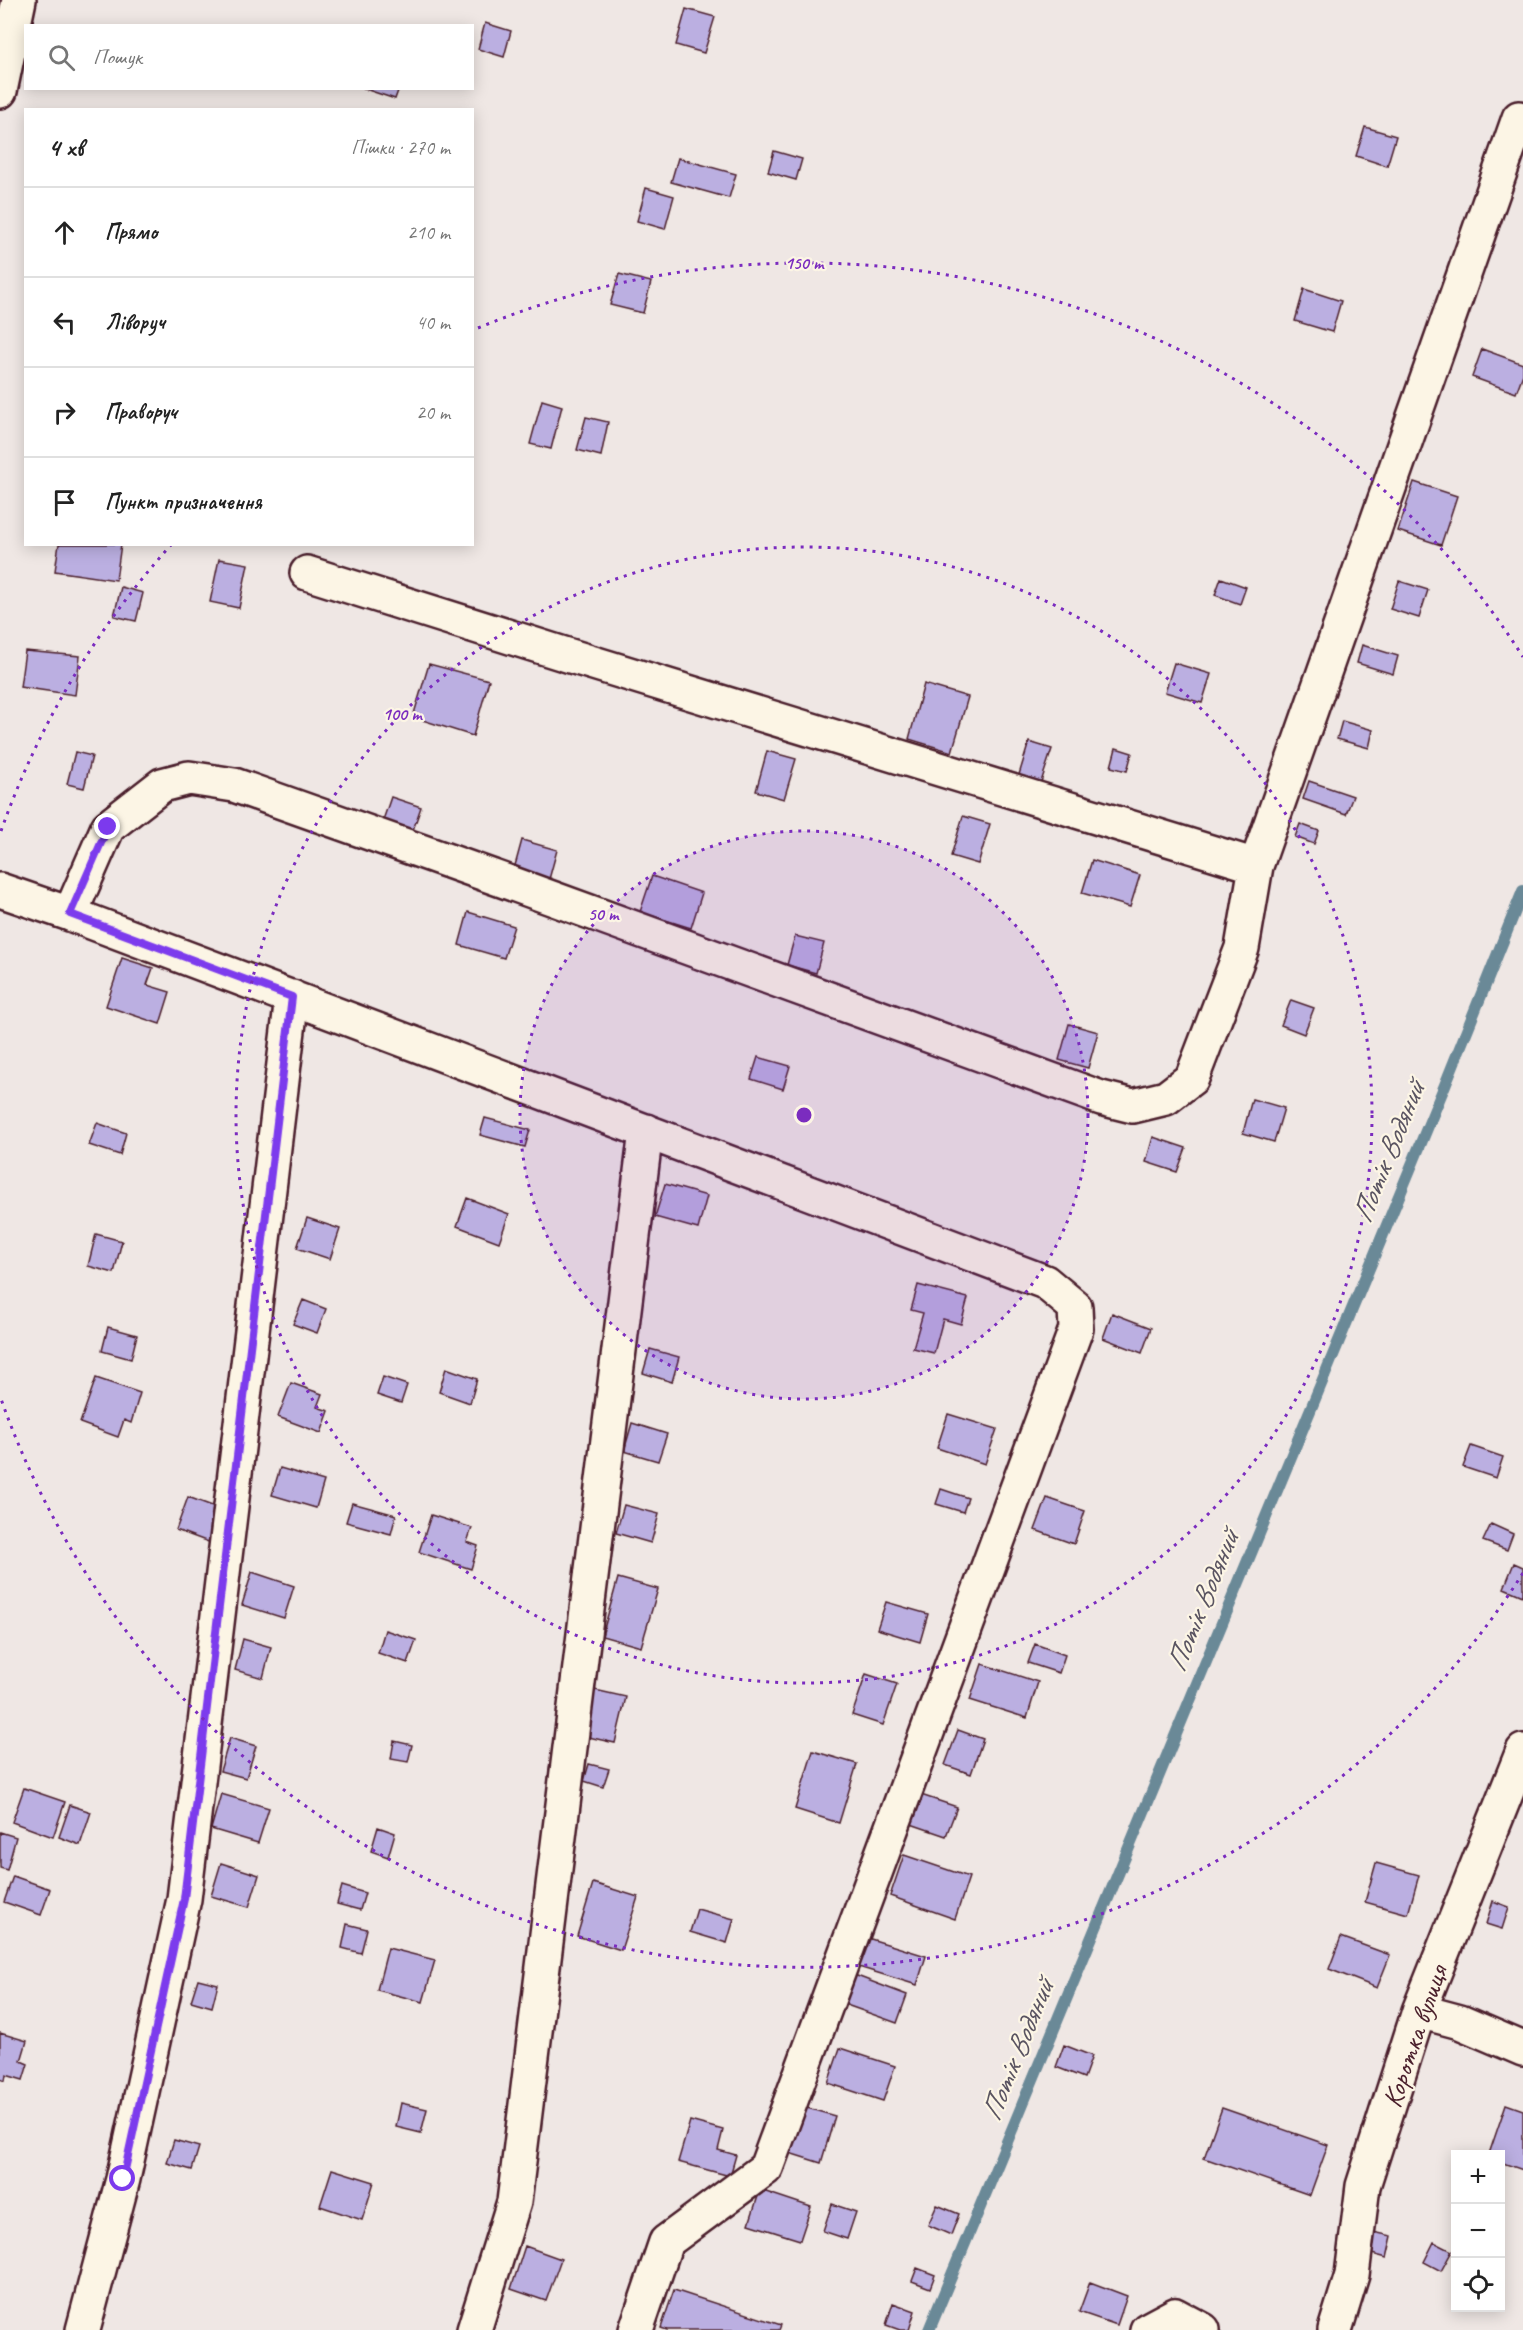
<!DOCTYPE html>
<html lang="uk">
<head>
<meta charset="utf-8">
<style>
	body { margin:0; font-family:Caveat,sans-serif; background:#f2f2f2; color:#222 }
	.controls { position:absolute; right:18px; bottom:18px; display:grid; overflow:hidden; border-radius:0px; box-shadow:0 3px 15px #0003 }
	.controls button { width:54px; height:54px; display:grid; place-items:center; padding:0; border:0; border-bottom:2px solid #e0e0e0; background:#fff; color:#222; font:30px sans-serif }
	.stop { position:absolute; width:18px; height:18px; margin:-14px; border:4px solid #7c3aed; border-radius:50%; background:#fff }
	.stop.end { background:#7c3aed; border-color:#fff; box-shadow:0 2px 6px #0008 }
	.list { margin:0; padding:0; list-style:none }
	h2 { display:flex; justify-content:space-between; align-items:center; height:78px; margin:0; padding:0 24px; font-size:26px }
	h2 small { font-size:20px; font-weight:400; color:#767676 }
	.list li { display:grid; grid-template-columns:39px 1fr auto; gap:18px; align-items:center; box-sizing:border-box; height:90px; padding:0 24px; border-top:2px solid #e0e0e0 }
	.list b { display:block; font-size:22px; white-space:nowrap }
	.list em { font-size:20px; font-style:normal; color:#767676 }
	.icon { flex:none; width:33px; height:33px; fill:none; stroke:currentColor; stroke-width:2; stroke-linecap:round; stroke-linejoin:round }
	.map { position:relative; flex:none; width:1523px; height:2330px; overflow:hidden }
	.search { position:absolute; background:#fff; box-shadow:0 3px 15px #0003; left:24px; top:24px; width:450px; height:66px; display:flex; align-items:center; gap:15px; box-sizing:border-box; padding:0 21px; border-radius:0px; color:#767676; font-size:22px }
	.panel { position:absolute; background:#fff; box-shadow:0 3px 15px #0003; left:24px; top:108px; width:450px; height:438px; border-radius:0px }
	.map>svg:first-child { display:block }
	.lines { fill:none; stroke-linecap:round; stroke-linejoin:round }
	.stream { stroke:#6b8997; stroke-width:12 }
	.building { fill:#bbafe1; stroke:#4a1f2b; stroke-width:1.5 }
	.street-casing { stroke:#4a1f2b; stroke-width:38 }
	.secondary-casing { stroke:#4a1f2b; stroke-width:38 }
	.street { stroke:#fcf5e5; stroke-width:33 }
	.secondary { stroke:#fcf5e5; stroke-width:33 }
	.route { stroke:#7c3aed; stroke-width:8 }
	.ring { fill:none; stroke:#7b2cbf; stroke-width:3; stroke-dasharray:3 6 }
	.labels { text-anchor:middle; stroke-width:4.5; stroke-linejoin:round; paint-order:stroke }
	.street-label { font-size:28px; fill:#4a1f2b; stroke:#fcf5e5 }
	.water-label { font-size:30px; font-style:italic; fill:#5a5461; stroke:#fcf5e5 }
	.centre { fill:#7b2cbf; stroke:#fcf5e5; stroke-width:3 }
	.ring-label { font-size:18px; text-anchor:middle; font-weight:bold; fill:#7b2cbf; stroke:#fcf5e5; stroke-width:4.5; stroke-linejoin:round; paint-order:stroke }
</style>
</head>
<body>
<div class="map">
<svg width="1523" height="2330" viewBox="0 0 1523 2330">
	<rect width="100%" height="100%" fill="#efe7e4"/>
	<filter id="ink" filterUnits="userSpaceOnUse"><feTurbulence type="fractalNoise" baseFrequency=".0167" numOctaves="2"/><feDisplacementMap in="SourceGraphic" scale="12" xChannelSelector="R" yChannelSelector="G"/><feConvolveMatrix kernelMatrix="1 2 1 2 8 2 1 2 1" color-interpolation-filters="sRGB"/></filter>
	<g filter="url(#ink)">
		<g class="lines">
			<!-- stream -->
			<path class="stream" d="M929,2330L1445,1085L1523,891"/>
		</g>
		<!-- building -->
		<path class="building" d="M686,9L715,17L704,53L676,45Z
			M485,23L511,31L504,57L478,49Z
			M362,88H399L395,99Z
			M1365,127L1396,136L1387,166L1356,156Z
			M774,151L802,159L796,180L768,172Z
			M678,158L736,174L729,198L671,182Z
			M646,188L674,196L665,229L637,221Z
			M619,274L651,282L643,313L610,305Z
			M1304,289L1341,301L1332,332L1295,321Z
			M1482,349L1523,364V374L1516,393L1472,377Z
			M542,400L562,406L551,449L530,444Z
			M586,417L608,422L601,456L577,450Z
			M1414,482L1457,496L1441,545L1398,531Z
			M59,544H121L116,580L55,571Z
			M219,559L248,564L239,608L210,602Z
			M1221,578L1246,587L1240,604L1215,595Z
			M1399,581L1428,590L1419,618L1390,609Z
			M121,587L143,593L136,621L114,616Z
			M1362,645L1398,656L1393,674L1357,663Z
			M25,651L80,656L75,695L20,687Z
			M1174,663L1211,674L1202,703L1165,692Z
			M429,664L489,680L473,736L413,717Z
			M924,684L968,697L952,752L909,739Z
			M1342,721L1373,730L1369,748L1337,739Z
			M1029,742L1052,749L1040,785L1018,778Z
			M1116,748L1132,753L1127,771L1111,767Z
			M767,751L796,759L784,799L756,791Z
			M75,752L92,756L84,788L67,784Z
			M1309,781L1353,796L1346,814L1303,799Z
			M391,797L421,807L412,833L382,823Z
			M963,816L990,824L978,864L951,856Z
			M1300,824L1319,831L1314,844L1295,837Z
			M522,840L557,850L548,883L513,873Z
			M1092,860L1140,875L1130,907L1082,893Z
			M652,876L702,893L691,928L640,912Z
			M468,912L514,926L504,958L459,945Z
			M795,936L824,943L816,973L787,965Z
			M122,958L153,968L147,985L170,992L160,1024L106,1006Z
			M1291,1000L1314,1008L1304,1034L1281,1025Z
			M1069,1024L1098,1032L1088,1068L1059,1060Z
			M758,1057L790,1066L783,1089L751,1079Z
			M1252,1099L1284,1108L1274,1142L1243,1133Z
			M485,1118L530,1130L525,1147L480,1135Z
			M97,1123L126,1133L120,1155L89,1145Z
			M1153,1137L1186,1148L1177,1172L1146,1162Z
			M665,1184L707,1196L698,1229L655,1217Z
			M467,1198L509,1214L499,1242L457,1226Z
			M307,1218L340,1229L330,1259L297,1248Z
			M96,1234L122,1241L114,1273L88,1266Z
			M918,1285L968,1298L961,1324L943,1319L934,1353L913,1348L923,1313L911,1310Z
			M303,1300L326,1309L317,1333L293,1324Z
			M1112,1313L1151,1328L1142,1353L1103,1338Z
			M108,1327L137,1335L131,1359L102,1351Z
			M650,1349L679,1357L672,1382L643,1373Z
			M446,1368L477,1379L470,1403L439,1392Z
			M383,1377L407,1385L401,1403L377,1395Z
			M96,1378L140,1393L131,1423L124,1420L118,1437L80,1423Z
			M291,1383L322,1394L317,1407L329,1411L321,1433L278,1417Z
			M948,1414L997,1429L985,1464L937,1448Z
			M632,1423L667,1434L658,1461L624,1451Z
			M1471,1446L1503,1457L1496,1478L1463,1467Z
			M280,1468L324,1481L316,1508L272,1495Z
			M941,1489L968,1498L963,1512L936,1504Z
			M188,1497L215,1507L213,1512L224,1516L214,1544L176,1530Z
			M1047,1498L1085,1511L1074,1544L1035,1530Z
			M352,1503L396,1515L391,1534L346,1522Z
			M624,1505L659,1514L651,1543L616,1533Z
			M431,1515L472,1528L467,1542L478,1546L471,1569L419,1552Z
			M1491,1524L1513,1534L1507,1550L1483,1541Z
			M1514,1563L1523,1567V1596L1504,1588Z
			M252,1572L294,1586L284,1618L242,1605Z
			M618,1578L658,1589L641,1647L602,1636Z
			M886,1602L928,1614L920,1642L877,1629Z
			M385,1630L416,1640L408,1663L378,1653Z
			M243,1639L271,1647L263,1678L235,1670Z
			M1035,1644L1065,1655L1059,1673L1028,1663Z
			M982,1664L1038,1682L1027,1718L970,1700Z
			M866,1674L897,1684L883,1725L852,1715Z
			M595,1690L626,1697L615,1743L584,1736Z
			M958,1730L983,1739L971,1774L945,1765Z
			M230,1738L256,1746L246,1778L220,1771Z
			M394,1741L412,1745L408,1762L391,1759Z
			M813,1751L857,1764L839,1823L795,1809Z
			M589,1764L609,1769L603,1787L584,1781Z
			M24,1788L65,1802L53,1837L12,1822Z
			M915,1793L957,1807L946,1836L905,1822Z
			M221,1794L269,1808L258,1843L211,1829Z
			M70,1805L91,1812L80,1845L59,1837Z
			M378,1827L395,1833L388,1857L371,1851Z
			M0,1832L16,1837L7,1870L0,1868Z
			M904,1855L969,1877L955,1919L890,1896Z
			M221,1863L259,1875L249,1907L211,1896Z
			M1376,1863L1419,1875L1408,1914L1365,1902Z
			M13,1876L50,1889L41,1915L4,1902Z
			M593,1883L638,1897L621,1950L577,1936Z
			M342,1886L365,1893L360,1910L337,1904Z
			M1493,1901L1509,1907L1502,1929L1486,1924Z
			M697,1909L734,1919L727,1943L690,1932Z
			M347,1924L367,1929L361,1953L342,1948Z
			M861,1936L926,1956L917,1985L852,1965Z
			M1341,1937L1390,1955L1377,1988L1329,1969Z
			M388,1948L435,1960L423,2002L377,1990Z
			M849,1973L907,1995L897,2023L838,2002Z
			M198,1979L218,1984L212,2007L191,2001Z
			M0,2033L27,2041L21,2061L28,2064L23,2080L6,2075L5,2081L0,2079Z
			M1064,2045L1092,2056L1084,2078L1056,2067Z
			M840,2048L895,2066L883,2101L828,2083Z
			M401,2103L427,2109L421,2133L396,2127Z
			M1506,2104L1523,2110V2170L1500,2162V2154H1489Z
			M800,2106L835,2116L821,2163L786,2152Z
			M1222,2108L1328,2145L1310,2195L1204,2158Z
			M690,2121L723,2130L718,2150L736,2155L730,2176L678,2162Z
			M174,2140L199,2147L192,2170L167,2163Z
			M332,2169L374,2182L362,2220L320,2206Z
			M760,2190L811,2207L800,2240L749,2224Z
			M832,2204L856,2212L847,2239L823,2231Z
			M937,2205L959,2214L951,2235L928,2225Z
			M1373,2232L1392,2236L1387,2258L1368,2253Z
			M1434,2242L1452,2251L1441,2271L1424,2262Z
			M525,2246L561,2259L546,2301L511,2289Z
			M917,2268L935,2275L930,2288L912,2281Z
			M1090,2282L1127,2296L1117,2325L1079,2312Z
			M674,2290L781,2325L779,2330H667L661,2328Z
			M893,2303L915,2311L909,2330H900L886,2325Z"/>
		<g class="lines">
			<defs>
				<path id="street" d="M307,573L564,654L1256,866
					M0,890L70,914L1045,1282L1075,1307L1076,1329L766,2168L666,2242L636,2330
					M70,914L108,827L162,785L189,778L234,785L502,880L1101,1098L1133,1106L1166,1098L1192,1078L1242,948L1256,866L1519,118
					M1419,2011L1460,2022L1523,2049
					M83,2330L123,2179L184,1899L292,997
					M474,2330L514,2202L646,1131
					M1147,2330L1175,2315L1203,2330
					M1335,2330L1352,2275L1363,2186L1419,2011L1523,1751"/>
				<path id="secondary" d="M0,91L19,0"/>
			</defs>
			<!-- street casing -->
			<use href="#street" class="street-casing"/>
			<!-- secondary casing -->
			<use href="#secondary" class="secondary-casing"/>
			<!-- street -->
			<use href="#street" class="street"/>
			<!-- secondary -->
			<use href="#secondary" class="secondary"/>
		</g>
	</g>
	<g class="lines" filter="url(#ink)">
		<!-- route -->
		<path class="route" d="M108,827L70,914L292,997L184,1899L123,2179"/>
	</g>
	<!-- distance rings -->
	<circle cx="804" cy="1115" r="284" fill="#7b2cbf" fill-opacity=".12"/>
	<g class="ring">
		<circle cx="804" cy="1115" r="284"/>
		<circle cx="804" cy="1115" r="568"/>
		<path d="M1523 1573A852 852 0 0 1 1 1399M1 831A852 852 0 0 1 171 545M478 328A852 852 0 0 1 1523 657"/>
	</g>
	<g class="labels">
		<!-- street labels -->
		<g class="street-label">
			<text transform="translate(1414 2036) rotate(-71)" y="10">Коротка вулиця</text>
		</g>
		<!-- water labels -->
		<g class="water-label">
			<text transform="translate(1388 1152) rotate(-68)" y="10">Потік Водяний</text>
			<text transform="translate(1202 1601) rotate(-68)" y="10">Потік Водяний</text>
			<text transform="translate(1017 2050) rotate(-68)" y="10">Потік Водяний</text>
		</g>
	</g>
	<circle cx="804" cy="1115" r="9" class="centre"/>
	<g class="ring-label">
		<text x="804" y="269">150 m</text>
		<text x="402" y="720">100 m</text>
		<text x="603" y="920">50 m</text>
	</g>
</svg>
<div class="controls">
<button>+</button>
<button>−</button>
<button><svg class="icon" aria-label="locate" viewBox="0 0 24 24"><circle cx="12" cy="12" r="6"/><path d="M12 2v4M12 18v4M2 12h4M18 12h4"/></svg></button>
</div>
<div class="stop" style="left:123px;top:2179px"></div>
<div class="stop end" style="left:108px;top:827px"></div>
<div class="search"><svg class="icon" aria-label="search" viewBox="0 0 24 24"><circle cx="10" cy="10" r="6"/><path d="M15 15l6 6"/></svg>Пошук</div>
<section class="panel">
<h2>4 хв<small>Пішки · 270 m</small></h2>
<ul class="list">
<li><svg class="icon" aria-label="ahead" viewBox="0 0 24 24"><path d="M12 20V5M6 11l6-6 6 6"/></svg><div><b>Прямо</b></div><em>210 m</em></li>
<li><svg class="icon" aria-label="left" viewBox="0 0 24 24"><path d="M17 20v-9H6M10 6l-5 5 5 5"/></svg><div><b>Ліворуч</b></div><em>40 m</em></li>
<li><svg class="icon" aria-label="right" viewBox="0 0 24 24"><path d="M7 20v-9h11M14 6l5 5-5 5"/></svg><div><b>Праворуч</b></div><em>20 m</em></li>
<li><svg class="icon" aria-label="arrive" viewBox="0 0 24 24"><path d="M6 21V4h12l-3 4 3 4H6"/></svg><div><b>Пункт призначення</b></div></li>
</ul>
</section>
</div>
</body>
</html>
